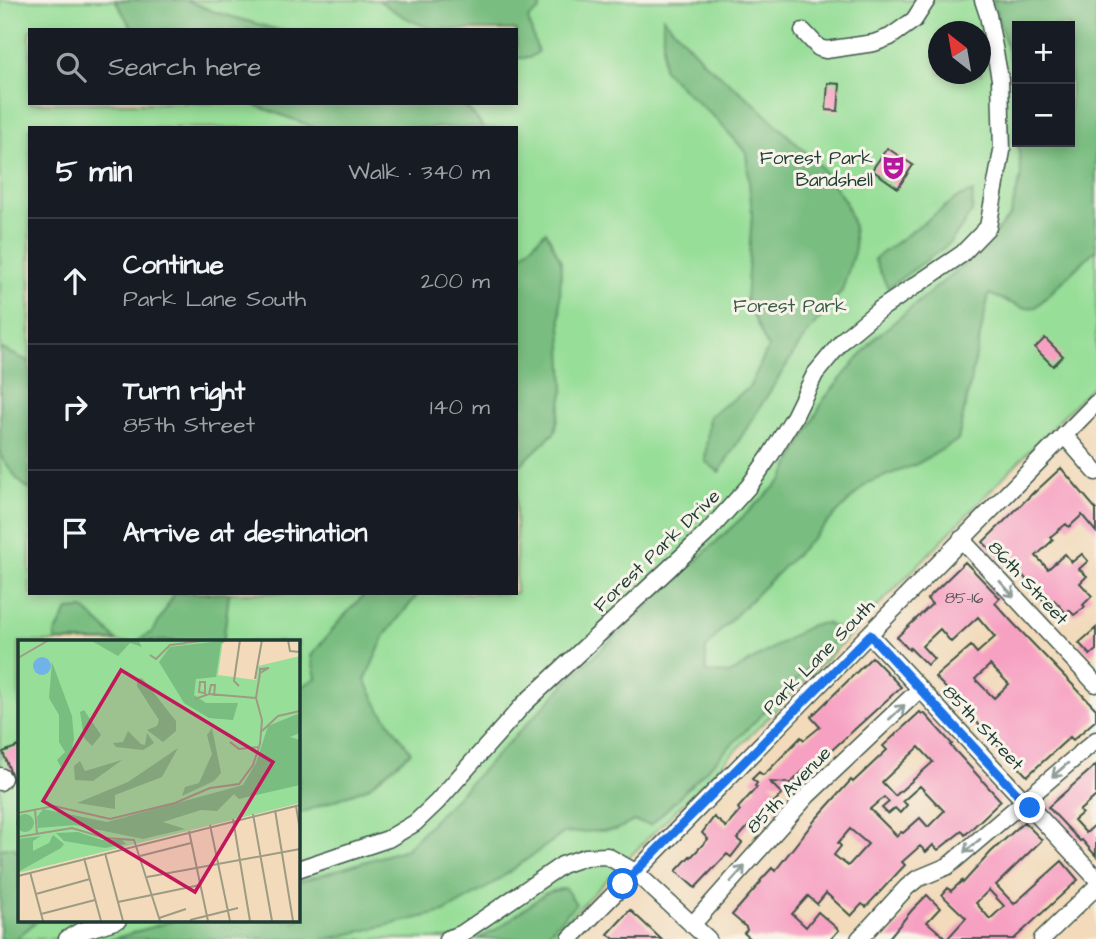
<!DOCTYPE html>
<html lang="en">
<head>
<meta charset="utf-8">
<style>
	body { margin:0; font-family:"Architects Daughter",sans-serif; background:#242831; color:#f1f3f6 }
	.controls { position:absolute; right:21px; top:21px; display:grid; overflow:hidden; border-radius:0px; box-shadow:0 4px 10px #0003 }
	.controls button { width:63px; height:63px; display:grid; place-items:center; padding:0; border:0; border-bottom:2px solid #363941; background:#171b24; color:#f1f3f6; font:35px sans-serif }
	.compass { position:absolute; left:928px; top:21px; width:63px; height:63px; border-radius:50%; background:#171b24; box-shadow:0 4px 10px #0003; rotate:329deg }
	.stop { position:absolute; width:21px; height:21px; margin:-16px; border:5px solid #1a73e8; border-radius:50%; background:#fff }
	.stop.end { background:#1a73e8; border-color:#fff; box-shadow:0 2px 7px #0008 }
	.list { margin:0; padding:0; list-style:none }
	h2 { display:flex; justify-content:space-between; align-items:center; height:91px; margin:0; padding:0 28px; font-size:30px }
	h2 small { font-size:23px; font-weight:400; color:#9ea1a6 }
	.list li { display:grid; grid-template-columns:46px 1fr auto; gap:21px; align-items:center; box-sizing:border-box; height:126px; padding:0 28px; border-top:2px solid #363941 }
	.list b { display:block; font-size:26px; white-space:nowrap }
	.list p { margin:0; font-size:23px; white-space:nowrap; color:#9ea1a6 }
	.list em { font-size:23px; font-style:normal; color:#9ea1a6 }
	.icon { flex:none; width:38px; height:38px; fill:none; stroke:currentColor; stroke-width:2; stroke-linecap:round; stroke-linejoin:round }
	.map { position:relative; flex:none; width:1096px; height:939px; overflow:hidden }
	.search { position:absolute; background:#171b24; box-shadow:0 4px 10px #0003; left:28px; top:28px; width:490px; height:77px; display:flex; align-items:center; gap:18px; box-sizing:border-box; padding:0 24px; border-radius:0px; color:#9ea1a6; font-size:26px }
	.panel { position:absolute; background:#171b24; box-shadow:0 4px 10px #0003; left:28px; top:126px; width:490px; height:469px; border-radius:0px }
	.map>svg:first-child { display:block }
	.green { fill:#97de98; stroke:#5b8e66; stroke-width:2; fill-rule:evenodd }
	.forest { fill:#79bd80; stroke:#4c7d5a; stroke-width:2 }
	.building { fill:#f7a1c2; fill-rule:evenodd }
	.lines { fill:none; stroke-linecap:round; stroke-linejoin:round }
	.minor-casing { stroke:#3f5548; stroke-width:19 }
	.minor { stroke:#fff; stroke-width:16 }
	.oneway { stroke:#8f9e9a }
	.route { stroke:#1a73e8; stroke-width:9 }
	.labels { text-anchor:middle; stroke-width:6; stroke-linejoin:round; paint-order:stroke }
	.number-label { font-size:16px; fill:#555658 }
	.poi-label { font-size:19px; fill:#1f3d34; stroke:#f7f3e8; text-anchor:end }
	.park-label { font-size:19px; fill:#375d48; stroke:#f7f3e8 }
	.street-label { font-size:19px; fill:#1f3d34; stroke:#f7f3e8 }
	.inset-road { fill:none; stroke:#9e9b84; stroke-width:2 }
	.view { fill:#c2185b; fill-opacity:0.15; stroke:#c2185b; stroke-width:3.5 }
	.inset-edge { fill:none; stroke:#1f3d34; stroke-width:3.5 }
</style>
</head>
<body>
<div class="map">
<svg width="1096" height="939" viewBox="0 0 1096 939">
	<rect width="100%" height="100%" fill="#f7f3e8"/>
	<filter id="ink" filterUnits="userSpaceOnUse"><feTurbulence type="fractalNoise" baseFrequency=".0143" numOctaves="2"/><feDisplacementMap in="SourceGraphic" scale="14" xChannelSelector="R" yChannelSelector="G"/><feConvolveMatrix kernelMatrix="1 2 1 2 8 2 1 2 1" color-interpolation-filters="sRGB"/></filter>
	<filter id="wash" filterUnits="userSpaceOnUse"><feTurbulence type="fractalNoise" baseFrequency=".00686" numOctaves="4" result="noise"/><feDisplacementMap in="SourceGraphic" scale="28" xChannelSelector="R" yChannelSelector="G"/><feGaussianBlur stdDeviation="1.57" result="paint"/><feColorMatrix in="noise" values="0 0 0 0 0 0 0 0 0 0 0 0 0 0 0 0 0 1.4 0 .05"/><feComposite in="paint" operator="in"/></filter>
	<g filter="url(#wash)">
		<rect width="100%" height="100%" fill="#f2daba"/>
		<!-- green -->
		<path class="green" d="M0,0H1096V382L851,634L548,939H0ZM1017,26H1070V142H1017ZM30,30H516V103H30ZM939,32H981V74H939ZM30,128H516V593H30ZM19,642H298V920H19Z"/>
		<!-- forest -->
		<path class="forest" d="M115,0H186L215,12L279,30H133Z
			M378,0H539L540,10L528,19L538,52L529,58H516V30H441C418,27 396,13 378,0Z
			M993,0H1096V249L1036,307L1023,308L989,294L958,440L917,464L867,483L721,630L706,649V672L729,674L811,625L827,623L843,634L651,825L634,821L616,830L564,833L488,887L444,912L328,939H112L175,920H298V882L406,849L573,676L783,479L824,399L876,337L973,257L1010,216L1021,176L1018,142H1070V26H1017V129L1011,62Z
			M663,17L705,63L753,102L821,167L845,201L853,225L855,249L842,291L803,339L719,472L705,461L709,416L749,388L768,348L746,300L752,213L746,152L716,119L685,91L663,69Z
			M249,103H463L481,124L482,128H316Z
			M973,192L972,212L950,243L888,288L874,259L957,198Z
			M546,231L561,261L560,302L564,389L555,432L516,469V261Z
			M0,348L30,362V490L18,480L0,455Z
			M175,593H229L224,636L222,641H138L153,631Z
			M366,593H419L385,635L365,680L380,709L411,752L367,788L298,814V689L316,678L311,656L341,619Z
			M84,609L106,629L117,641H55V634L68,610Z
			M14,847L19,854V920H38L16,939H0V849Z
			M565,888L576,904L542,939H478L494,931L546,893Z"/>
		<g id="blocks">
			<!-- building -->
			<path class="building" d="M828,83L840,84L838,111L826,110Z
				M887,148L913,165L898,188L872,170Z
				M1045,338L1063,356L1053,366L1035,348Z
				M1061,468L1096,509V532L1082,515L1069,527L1066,524L1050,537L1053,540L1036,556L1048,569L1065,554L1072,562L1082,554L1088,561L1079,569L1087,576L1080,583L1092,596L1083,605L1085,607L1074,615L1069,610L1066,613L1054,600L1048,606L1020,572L1016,576L983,542L1034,492V493Z
				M965,562L1000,598L995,603L1014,624L1096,709V720L1073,740L1070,737L1027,776L973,718L967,710L935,677L971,646L977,653L995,637L978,617L951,642L940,629L922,646L934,659L927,665L910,648L909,650L897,637L932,604L927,599ZM990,665L1009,684L994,698L975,679Z
				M1096,628V650L1090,655L1079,643Z
				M872,657L901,687L822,759L821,758L808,769L807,767L791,783L770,782L782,794L770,806L768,805L757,817L737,839L742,843L731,857L727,854L695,888L676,871L690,856L691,857L708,839L702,833L714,817L726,827L740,811L738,808L757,787L755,786L757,783L752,779L759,772L763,775L769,770L801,737L804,740L820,727L811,717Z
				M920,712L922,714L924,713L952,744L950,745L1001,801L965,835L962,831L938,850L933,845L926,852L920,846L902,862L905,865L866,907L862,904L851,916L826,893L817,904L808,896L792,914L806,927L818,912L839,930L831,939H751L744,933L747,930L746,927L732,915L761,882L760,881L772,868L775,871L815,820L851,780L853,782L887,750L883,746ZM919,747L933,762L895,796L882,782ZM920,786L944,811L928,827L920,818L903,833L901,832L897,836L870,809L884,797L889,802L882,808L888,814L895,808L900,813L907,805L903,801ZM850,829L868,844L848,866L834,855L841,846L838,843Z
				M19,746V792L18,793L3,752Z
				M1096,765V796L1079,811L1082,813L1074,820L1086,833L1096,824V856L1082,840L1080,841L1048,807Z
				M1024,822L1042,840L996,885L1014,904L1062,861L1078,880L1014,939H947L966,918L942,895L948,888L951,891L962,881L963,883L991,852ZM989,890L1004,906L990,919L976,903Z
				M927,895L940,908L927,922L947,939H888L912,910Z
				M630,910L642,921L661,939H614L608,934Z"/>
		</g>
	</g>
	<g filter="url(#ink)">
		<use href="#blocks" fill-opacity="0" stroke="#3f5548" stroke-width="2"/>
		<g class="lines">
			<defs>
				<path id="minor" d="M803,31L819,48L826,50L874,43L890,37L914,20L927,0
					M1064,435L1096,472
					M961,539L1096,684
					M870,635L1096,878
					M0,776L3,778L0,782
					M298,869L388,839L415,823L437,802L524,704L706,534L749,486L770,456L794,417L815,374L844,339L879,310L962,254L988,227L1002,151L1000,79L988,15L983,0
					M692,925L808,795L920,689
					M67,939L79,932L118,920
					M447,939L461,934L489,915L562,865L585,857L607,856L635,872L708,939
					M570,939L1096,403
					M859,939L907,887L917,879L948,866L1096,740
					M1042,939L1096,887"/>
			</defs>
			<!-- minor casing -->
			<use href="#minor" class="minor-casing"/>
			<!-- minor -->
			<use href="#minor" class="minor"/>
		</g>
		<!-- one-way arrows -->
		<defs><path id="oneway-shaft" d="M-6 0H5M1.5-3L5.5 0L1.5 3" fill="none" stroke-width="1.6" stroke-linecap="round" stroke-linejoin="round" transform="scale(1.75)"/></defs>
		<g class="oneway">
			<use href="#oneway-shaft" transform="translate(1007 589) rotate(47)"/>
			<use href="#oneway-shaft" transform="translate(897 712) rotate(-43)"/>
			<use href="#oneway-shaft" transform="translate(1060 770) rotate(139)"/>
			<use href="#oneway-shaft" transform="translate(972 846) rotate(140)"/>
			<use href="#oneway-shaft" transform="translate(738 874) rotate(-48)"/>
		</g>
	</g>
	<g class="lines" filter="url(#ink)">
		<!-- route -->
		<path class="route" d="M623,884L870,635L1030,808"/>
	</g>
	<!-- icons -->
	<defs>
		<symbol id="theatre-bare" viewBox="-9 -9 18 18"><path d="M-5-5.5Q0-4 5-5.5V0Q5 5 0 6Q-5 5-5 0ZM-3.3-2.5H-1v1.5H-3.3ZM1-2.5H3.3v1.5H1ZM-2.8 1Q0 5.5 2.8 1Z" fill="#b5179e" stroke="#f7f3e8" stroke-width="2.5" paint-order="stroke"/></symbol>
	</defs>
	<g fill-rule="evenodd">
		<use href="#theatre-bare" x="876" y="150" width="35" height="35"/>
	</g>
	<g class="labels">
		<!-- number labels -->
		<g class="number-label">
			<text x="964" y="603">85-16</text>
		</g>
		<!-- poi labels -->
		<g class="poi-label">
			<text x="873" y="164">Forest Park<tspan x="873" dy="22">Bandshell</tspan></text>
		</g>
		<!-- park labels -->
		<g class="park-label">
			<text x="790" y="312">Forest Park</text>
		</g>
		<!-- street labels -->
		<g class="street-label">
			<text transform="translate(656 550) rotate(-44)" y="7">Forest Park Drive</text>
			<text transform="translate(1029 582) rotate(47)" y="7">86th Street</text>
			<text transform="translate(818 656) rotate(-46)" y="7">Park Lane South</text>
			<text transform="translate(984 727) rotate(47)" y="7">85th Street</text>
			<text transform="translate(788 789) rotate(-46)" y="7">85th Avenue</text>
		</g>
	</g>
	<!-- overview -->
	<g transform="translate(18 640)">
		<rect width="282" height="282" fill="#f2daba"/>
		<path d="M0,0H205L200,35L238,40L240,26L282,16V163L0,233Z" fill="#97de98"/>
		<path d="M72,0H120L124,7L112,3L100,16ZM210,0L203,4L198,37L178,39L176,55L188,63H220L215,80L191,78L166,63L141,22L152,7ZM34,22L54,76L56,99L53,113L43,127L39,120L47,112L41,102V75L31,58ZM124,38L158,81V91L145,102L129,90L139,86L141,80L119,46V39ZM66,70L83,95L74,106L66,98L62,72ZM282,73V93L272,97L282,100V145L221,159L216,154L199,171L183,170L145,182L167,189L125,199L57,185L20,188L19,177L25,169L89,182L225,145L238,123L250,86ZM194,88L203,133L196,141L164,156L167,147L181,143L194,114L189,95ZM110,91L123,104L127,105L129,93L136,103L125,110L98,107L95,103L105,102ZM160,108L144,137L97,155V169L59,163L110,142ZM104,120L75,141L57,140L56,126L62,121L67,131ZM-2 183a9 9 0 1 1 18 0a9 9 0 1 1-18 0ZM60,192L84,200H104L108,204L87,208L46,201L38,193ZM35,195L46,204L43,208L0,232V199L23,196L15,201V211L31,203Z" fill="#79bd80"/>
		<path d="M15 26a9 9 0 1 1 18 0a9 9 0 1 1-18 0Z" fill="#71b3e6"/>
		<path class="inset-road" d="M270,0L272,11L282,12M166,3L191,0M132,15L138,19L152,5L169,3M0,18L31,0M237,39L244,0M221,46L216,41L222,0M186,53L181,52L182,42H187V56M191,54L193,45H197L196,56M238,58L242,33L251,28L242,29V33M244,91L260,76L282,71M212,102L221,109L241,107M278,166L282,190M17,169L19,194M257,170L275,281M0,173L36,166L92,179L157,163L192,148L221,144L235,125L242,104L244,80L238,58L191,54L177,59M235,174L254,281M215,179L232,281M192,185L212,281M171,191L190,281M0,197L54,188L87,198L116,200L142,281M87,213L105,281M122,216L173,203M66,218L83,281M12,232L25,281M0,236L282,165M129,237L282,209M18,254L72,239M100,262L182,245M23,274L77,260M141,278L168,269M172,280L220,268"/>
		<path class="view" d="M103,30L255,122L177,252L25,161Z"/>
		<rect width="282" height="282" class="inset-edge"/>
	</g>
</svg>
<div class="controls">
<button>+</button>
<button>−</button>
</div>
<svg class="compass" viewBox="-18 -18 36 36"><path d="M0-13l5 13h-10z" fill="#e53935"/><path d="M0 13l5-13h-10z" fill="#9ea1a6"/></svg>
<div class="stop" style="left:623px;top:884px"></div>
<div class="stop end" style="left:1030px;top:808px"></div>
<div class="search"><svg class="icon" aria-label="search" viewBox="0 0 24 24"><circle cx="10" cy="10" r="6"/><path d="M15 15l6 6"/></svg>Search here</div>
<section class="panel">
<h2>5 min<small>Walk · 340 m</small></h2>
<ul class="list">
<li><svg class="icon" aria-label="ahead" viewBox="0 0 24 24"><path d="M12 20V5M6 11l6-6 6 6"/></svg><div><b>Continue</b><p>Park Lane South</p></div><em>200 m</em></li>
<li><svg class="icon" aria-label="right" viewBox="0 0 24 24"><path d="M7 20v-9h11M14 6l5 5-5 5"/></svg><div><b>Turn right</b><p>85th Street</p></div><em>140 m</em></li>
<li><svg class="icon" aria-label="arrive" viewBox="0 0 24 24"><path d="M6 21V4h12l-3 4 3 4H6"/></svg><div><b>Arrive at destination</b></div></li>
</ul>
</section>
</div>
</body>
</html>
